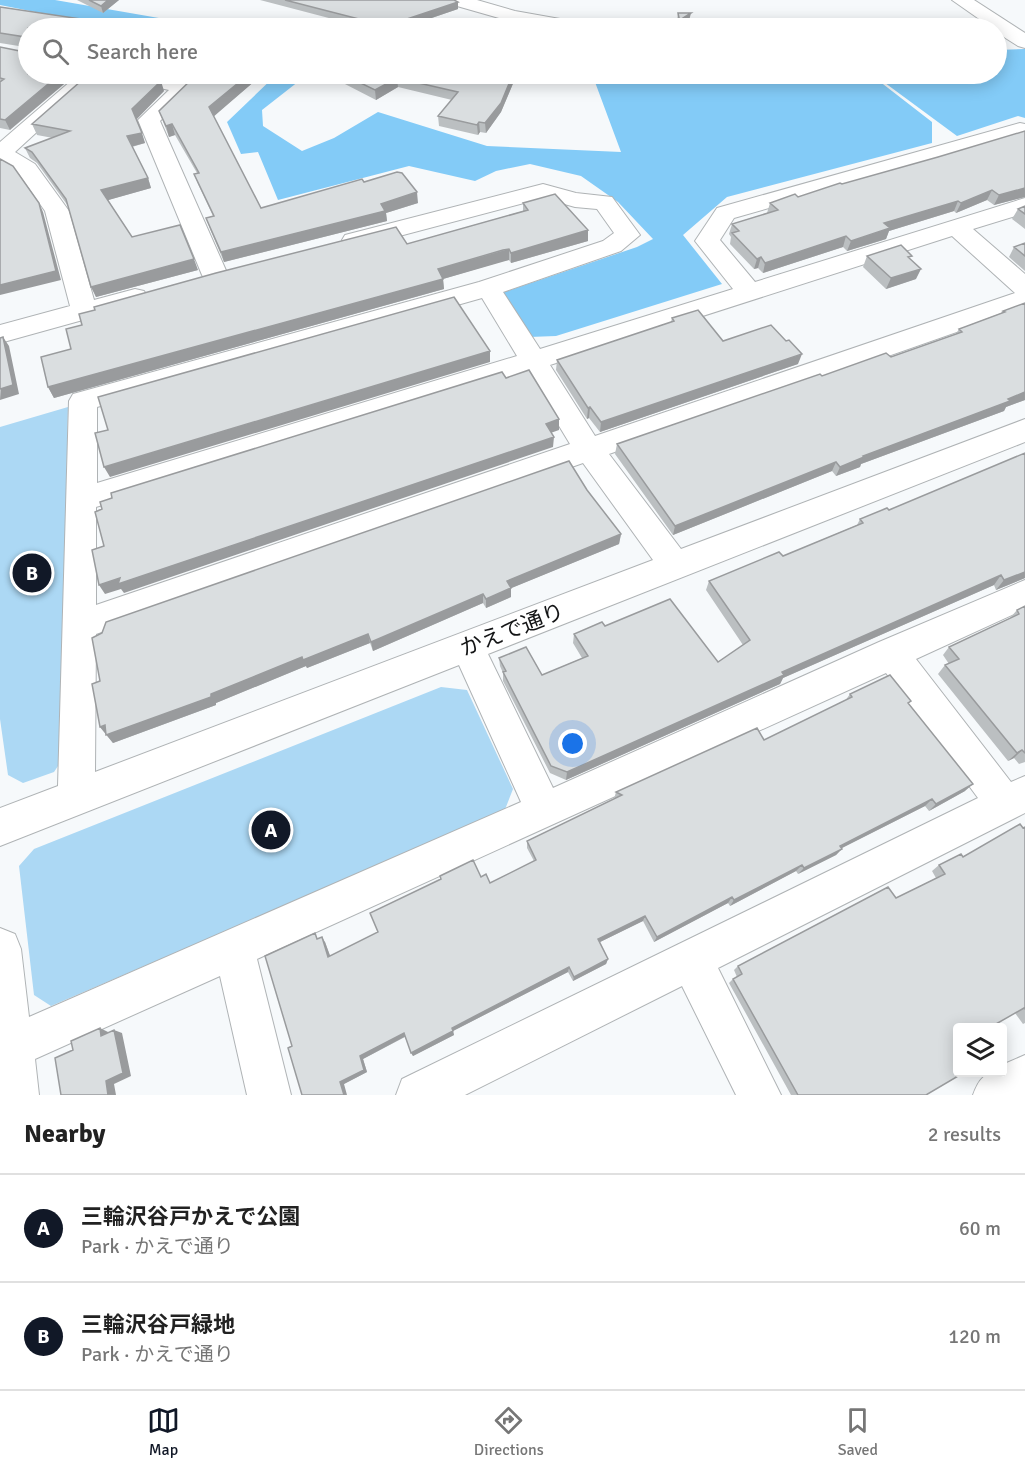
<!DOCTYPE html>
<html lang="en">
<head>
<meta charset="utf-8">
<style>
	body { margin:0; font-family:Signika,"Noto Sans JP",sans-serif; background:#f6f6f6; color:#222 }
	.controls { position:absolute; right:18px; bottom:18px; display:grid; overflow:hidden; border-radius:6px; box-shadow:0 3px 15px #0003 }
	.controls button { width:54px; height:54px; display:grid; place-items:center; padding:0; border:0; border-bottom:2px solid #e0e0e0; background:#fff; color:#222; font:30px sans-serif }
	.you { position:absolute; left:573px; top:744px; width:21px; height:21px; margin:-15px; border:4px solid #fff; border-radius:50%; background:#1a73e8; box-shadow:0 0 0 9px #1a73e833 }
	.badge { display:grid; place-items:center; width:39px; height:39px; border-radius:50%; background:#111827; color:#fff; font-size:20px; font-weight:700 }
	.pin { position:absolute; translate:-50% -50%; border:3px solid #fff; box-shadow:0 2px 6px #0006 }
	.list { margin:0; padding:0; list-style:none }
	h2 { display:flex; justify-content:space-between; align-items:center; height:78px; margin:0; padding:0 24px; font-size:26px }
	h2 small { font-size:20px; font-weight:400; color:#767676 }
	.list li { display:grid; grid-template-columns:39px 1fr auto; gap:18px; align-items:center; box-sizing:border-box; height:108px; padding:0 24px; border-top:2px solid #e0e0e0 }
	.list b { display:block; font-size:22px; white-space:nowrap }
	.list p { margin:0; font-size:20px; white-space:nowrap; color:#767676 }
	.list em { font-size:20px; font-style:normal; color:#767676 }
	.icon { flex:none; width:33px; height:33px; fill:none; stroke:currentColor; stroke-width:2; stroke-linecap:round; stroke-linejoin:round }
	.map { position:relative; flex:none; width:1025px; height:1095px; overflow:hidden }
	.search { position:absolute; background:#fff; box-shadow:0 3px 15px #0003; left:18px; right:18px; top:18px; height:66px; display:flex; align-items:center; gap:15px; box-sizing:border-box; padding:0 21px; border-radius:33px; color:#767676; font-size:22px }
	.sheet { height:294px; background:#fff }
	nav { display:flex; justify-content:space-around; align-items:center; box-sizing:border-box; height:84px; border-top:2px solid #e0e0e0; background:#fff; font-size:16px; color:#767676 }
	nav a { display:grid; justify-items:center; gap:3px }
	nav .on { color:#111827 }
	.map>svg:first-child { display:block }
	.green { fill:#acd8f4 }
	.forest { fill:#83cbf7 }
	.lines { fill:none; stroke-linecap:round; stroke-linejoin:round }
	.minor-casing { stroke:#afb3b5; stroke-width:2 }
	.minor { fill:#fff; fill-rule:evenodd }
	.wall { fill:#bbbfc1 }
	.shaded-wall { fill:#999b9d }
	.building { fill:#dadee0; stroke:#999b9d; stroke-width:1.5 }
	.labels { text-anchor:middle; stroke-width:5; stroke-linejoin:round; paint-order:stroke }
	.street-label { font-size:22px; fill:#131415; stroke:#fff }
</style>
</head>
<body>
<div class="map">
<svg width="1025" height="1095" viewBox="0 0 1025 1095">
	<rect width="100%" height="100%" fill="#f6f9fb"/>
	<!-- green -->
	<path class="green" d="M68,407L60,763L54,772L23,783L8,775L0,719V427Z
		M441,687L467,690L513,789L504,812L51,1006L34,995L19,866L34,849Z"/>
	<!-- forest -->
	<path class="forest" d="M0,0H55L205,26L274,21L305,26L307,28H116L0,5Z
		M1025,49V118L1018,116L957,136L881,80L884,74H996L997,50Z
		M277,74H308L262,110L263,126L302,151L334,138L378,112L487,146L621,152L592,74L724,76L745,74H870L932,122V143L727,197L683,235L722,284L556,336L529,337L501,293L637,247L653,239L618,202L581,176L530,164L496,171L475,181L409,166L278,200L258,152L241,154L227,122Z"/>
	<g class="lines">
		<defs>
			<path id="minor" d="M448,0H477L515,11L560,19L642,22L649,24L652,28H549L506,20L450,4Z
				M952,0H974L1025,33V48L1018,46L996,32V28H992Z
				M776,19L808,24L811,28H684L687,24L694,22Z
				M79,74H100L15,152L35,164L69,211L94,300L135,289L144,291L148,297L144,303L0,343V325L70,306L45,211L19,174L0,162V142Z
				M112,74H149L191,83L194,87L160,121L228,275L224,281L215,283L206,281L202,275L138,120L169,90L115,78Z
				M1020,123L1025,124V136H1021L734,218L720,240L755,282L1025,198V213L973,229L1025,274V308L609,454L681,549L1025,419V442L488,654L553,788L879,642L1025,580V609L916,659L1011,782L1025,776V813L718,968L781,1095H736L682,986L465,1095H396L402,1079L978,798L886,673L257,959L291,1095H247L220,976L35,1059L39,1095H0V928L15,934L21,949L29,1017L521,802L459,665L0,846V808L58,786L69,401L73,394L479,282L603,241L614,233L597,209L575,207L543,198L354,248L345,245L342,240L345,235L543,184L576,193L612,197L640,235L621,251L503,292L540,349L733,289L695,241L717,208ZM952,236L1015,293L595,436L550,365ZM482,298L517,356L97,483V407ZM527,373L570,444L96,605V507ZM583,463L653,560L95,772L96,634Z
				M1025,1055V1095H973C979,1079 984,1072 1002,1072V1065Z"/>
		</defs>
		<!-- minor casing -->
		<use href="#minor" class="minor-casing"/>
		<!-- minor -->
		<use href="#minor" class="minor"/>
	</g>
	<!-- wall -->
	<path class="wall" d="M77,0H119L103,13Z
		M260,0H454L458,2V9L426,20L507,28H367Z
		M0,7L81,19L28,74L10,130L0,128V47L25,52V47L0,43Z
		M678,13L689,21L688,22L726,28H678L677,21Z
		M157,74H263L213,116L261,208L364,182L418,203L386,213L387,221L224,262L210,229L206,218L213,216L198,184L194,174L197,173L175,135L169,137L159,111L190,81Z
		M342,74H517L501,112L486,133L480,132L478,135L439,126L438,116L452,100L398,87L376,100L343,83Z
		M164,91L136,119L145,143L132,147L148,178L151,188L108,200L132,237L198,270L96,297L68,206L37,163L30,158L25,148L53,138L37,135L32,124Z
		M938,157L1025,197L994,205L987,200L956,213L954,211L889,231L886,239L880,241L847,251L843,247L763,273L758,268L754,269L730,244L731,237L729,234L732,224L767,213L770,203L798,197Z
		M523,203L588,230V241L511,263L509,260L503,261L443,279L444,289L54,398L48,387L71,349L407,244L523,211Z
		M1025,206V229L1012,219L1018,209Z
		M1025,243V271L1009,257L1014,247Z
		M867,256L910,260L916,279L886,289L863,267Z
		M1025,303V400L1006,407L1004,411L861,464L860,467L836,476L832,471L673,535L615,454L617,444L822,376L891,357L956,334L959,329L1001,313L1003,311Z
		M672,318L723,341L798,364L600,432L589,418L587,419L556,370L557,360L671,322Z
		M587,490L621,534L619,544L511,588V597L486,608L483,603L373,651L370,643L307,668L306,666L216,703V705L113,743L100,727Z
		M889,510L1025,578L996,590L994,585L783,678L780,684L566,780L550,773L503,681V673L500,666L499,658L542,675L582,658L573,643L574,634L605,626L718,662L743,645L706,590L709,581L783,556L857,525L860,519Z
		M1025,606V762L1019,764L1014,758L1008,761L938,674L945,665L949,664L943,655L949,647L1010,618L1017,610Z
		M850,694L911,701L908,704L965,791L929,811L925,806L842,848L836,855L798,874L796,871L730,906L728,903L654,942L643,921L600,942L608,959L606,964L573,981L568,972L453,1031L454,1035L413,1056L405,1037L363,1059L367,1072L344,1084L292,1046L325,942L330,956L378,932L481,877L490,883L534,861L527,848V841L614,799L616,792L764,740L845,701Z
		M1025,827V1023L1023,1024L1015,1013L957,1028L926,1095H791L729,983L733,979L737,977L734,970L738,966L896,898L936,878L932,871L939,865L963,857Z"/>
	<!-- shaded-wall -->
	<path class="shaded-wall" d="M108,0H119L103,13L101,6Z
		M458,2V9L402,28H386V26Z
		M691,13L689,21L682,27L683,18Z
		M60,74H76L10,130L5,120Z
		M249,74H263L212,118L209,107Z
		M513,74H517L501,112L486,133L485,123Z
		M397,78L398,87L376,100L375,90Z
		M161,81L164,91L136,120L132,109Z
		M479,122L480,132L478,135L477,125Z
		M172,124L175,135L169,137L166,126Z
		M142,133L145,143L130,147L127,136Z
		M148,178L151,188L105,201L101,190Z
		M1025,188V197L994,205L999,195Z
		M992,190L987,200L956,213L961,203Z
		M417,192L418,203L386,213L387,221L224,262L221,252Z
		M958,201L954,211L889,231L886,239L847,251L851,241L884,223Z
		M39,203L43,212L61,280L0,295V285Z
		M588,230V241L511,263V253Z
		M846,236L843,247L763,273L765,263Z
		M509,249V260L443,279L444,289L54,398L48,387L438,269Z
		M761,257L758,268L754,269L757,259Z
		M194,259L198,270L96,297L91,287Z
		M921,269L916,279L886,289L891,278Z
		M3,337L9,346L19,394L0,400Z
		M490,351V362L110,477L104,467Z
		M802,354L798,364L600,432L601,422Z
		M1025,392V400L1006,407L1004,411L861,464L860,467L836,476L840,467L863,456Z
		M590,407L589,418L587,419L588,408Z
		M559,419V430L545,435L546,424Z
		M554,437L553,447L124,593L121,589L105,594L99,585Z
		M836,462L832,471L673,535L675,526Z
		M621,534L619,544L507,590V581Z
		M1025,572V578L996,590L1004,580Z
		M1001,575L994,585L783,678L780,684L566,780L567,772L782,672Z
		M511,588V597L486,608V599Z
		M483,594V603L373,651L371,642Z
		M368,634L370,643L307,668L306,666L216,703V705L113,743L100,727L211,694L302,657Z
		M1022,750L1014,758L1008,761L1017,753Z
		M973,784L965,791L929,811L936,804Z
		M932,799L925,806L834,852L840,846Z
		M842,849L836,855L798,874L804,868Z
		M802,865L796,871L730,906L734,900Z
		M732,897L728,903L654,942L657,937Z
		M645,916L643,921L596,944L598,939Z
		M322,937L325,942L332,961L328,957Z
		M608,959L606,964L573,981L574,977Z
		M569,967L568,972L453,1031L454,1035L413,1056L411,1053L452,1028Z
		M100,1028L108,1032L109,1039L101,1036Z
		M114,1030L122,1033L131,1076L114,1084L116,1095H108L106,1081Z
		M404,1033L406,1036L363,1059L367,1072L344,1084L347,1095H344L340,1082L360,1056Z"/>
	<!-- building -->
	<path class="building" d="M89,0H108L101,6Z
		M285,0H454L458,2L386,26Z
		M0,7L81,19L79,21L118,28H28V74H60L5,120L0,119V82L4,79L0,78V47L25,52V37L0,33Z
		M678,13H691L683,18L685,22H718L719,27H726V28H681Z
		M421,19L507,28H387Z
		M89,74H127L161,81L132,109L142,133L127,136L148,178L101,190L132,237L180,225L194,259L91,287L66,199L32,152L25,148L70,131L32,124Z
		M191,74H249L209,107L261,208L362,179L364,182L397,172L402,173L417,192L381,204L385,211L221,252L206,218L214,216L194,174L199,173L172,124L166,126L159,111L193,78V75Z
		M342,74H513L501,103L485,123L479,122L477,125L438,116L458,92L397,78L375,90Z
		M1025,131V188L999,195L992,190L961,203L958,201L884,223L890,228L851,241L846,236L765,263L761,257L757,259L732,233L739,231L732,224L778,210L770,203L795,194L798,197L840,183L842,184L938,157Z
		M0,159L13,166L39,203L56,271L0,285Z
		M555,194L588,230L511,253L509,249L503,250L438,269L443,279L48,387L41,357L71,349L66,329L82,325L79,314L95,310L94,307L216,273L396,227L407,244L528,210L523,203Z
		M1025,206V214L1018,209Z
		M1025,243V256L1014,247Z
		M901,245L912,256L908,257L921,269L891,278L867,256Z
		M454,297L490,351L104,467L95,433L108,430L98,397Z
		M1025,303V392L1008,399L1010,401L863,456L864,457L840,467L836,462L675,526L617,444L820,374L822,376L886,353L891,357L962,332L959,329L1005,312L1003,311Z
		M698,310L723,341L771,325L786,341L789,340L802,354L601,422L590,407L588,408L557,360L674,321L672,318Z
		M3,337L13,385L0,389V338Z
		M529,370L559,419L546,424L554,437L118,584L120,578L99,585L92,550L104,546L95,512L102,509L100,502L112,498L111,493L502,372L506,378Z
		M1025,453V572L1004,580L1001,575L782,672L784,675L567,772L551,766L503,672L506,671L499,658L526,647L542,675L588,656L574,634L602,622L605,626L670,599L718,662L750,640L709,581L779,552L783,556L863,523L860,519L887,508L889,510Z
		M569,461L587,490L621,534L507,581L511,588L486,599L483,594L371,642L368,634L303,660L302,657L211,694V697L106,735L105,725L100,727L92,684L100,681L92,638L102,633L106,622Z
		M1025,606V753L1022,750L1017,753L945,665L959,659L949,647L1019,614L1017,610Z
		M890,675L911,701L908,703L973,784L936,804L932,799L840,846L842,849L804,868L802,865L734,900L732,897L657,937L645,916L598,939L608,959L574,977L569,967L452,1028L453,1031L411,1053L404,1033L360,1056L364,1070L340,1082L344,1095H302L288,1048L292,1046L265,956L315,933L317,939L322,937L328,957L378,932L370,913L441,879L440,876L473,860L481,877L486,874L490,883L536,860L527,841L622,795L616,792L757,728L764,740L852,697L850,694Z
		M1020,824L1023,828L1025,827V1009L1024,1008L989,1028H957V1072H965L926,1095H798L733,979L742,974L738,966L888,887L896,898L945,874L939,865L961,854L963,857Z
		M100,1028L101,1036L114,1030L123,1073L106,1081L108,1095H61L55,1058L73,1050L71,1041Z"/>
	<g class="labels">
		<!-- street labels -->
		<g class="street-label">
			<text transform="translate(512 629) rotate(-21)" y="8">かえで通り</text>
		</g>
	</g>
</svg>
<div class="controls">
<button><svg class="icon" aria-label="layers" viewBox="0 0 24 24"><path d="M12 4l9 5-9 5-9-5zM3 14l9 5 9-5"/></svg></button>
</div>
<div class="you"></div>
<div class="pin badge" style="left:271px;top:830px">A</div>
<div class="pin badge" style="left:32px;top:573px">B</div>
<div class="search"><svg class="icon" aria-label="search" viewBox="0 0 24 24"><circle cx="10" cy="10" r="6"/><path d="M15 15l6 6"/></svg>Search here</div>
</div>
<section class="sheet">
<h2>Nearby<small>2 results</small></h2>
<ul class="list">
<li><span class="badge">A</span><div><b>三輪沢谷戸かえで公園</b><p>Park · かえで通り</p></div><em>60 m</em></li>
<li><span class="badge">B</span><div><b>三輪沢谷戸緑地</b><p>Park · かえで通り</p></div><em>120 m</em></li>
</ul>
</section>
<nav>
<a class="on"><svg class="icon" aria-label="map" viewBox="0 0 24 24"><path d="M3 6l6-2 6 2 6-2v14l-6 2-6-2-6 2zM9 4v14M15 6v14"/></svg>Map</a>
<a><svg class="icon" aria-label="directions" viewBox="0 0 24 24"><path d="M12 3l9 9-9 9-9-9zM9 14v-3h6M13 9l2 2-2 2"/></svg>Directions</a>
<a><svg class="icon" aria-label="saved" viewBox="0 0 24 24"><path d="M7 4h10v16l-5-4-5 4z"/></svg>Saved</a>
</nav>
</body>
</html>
